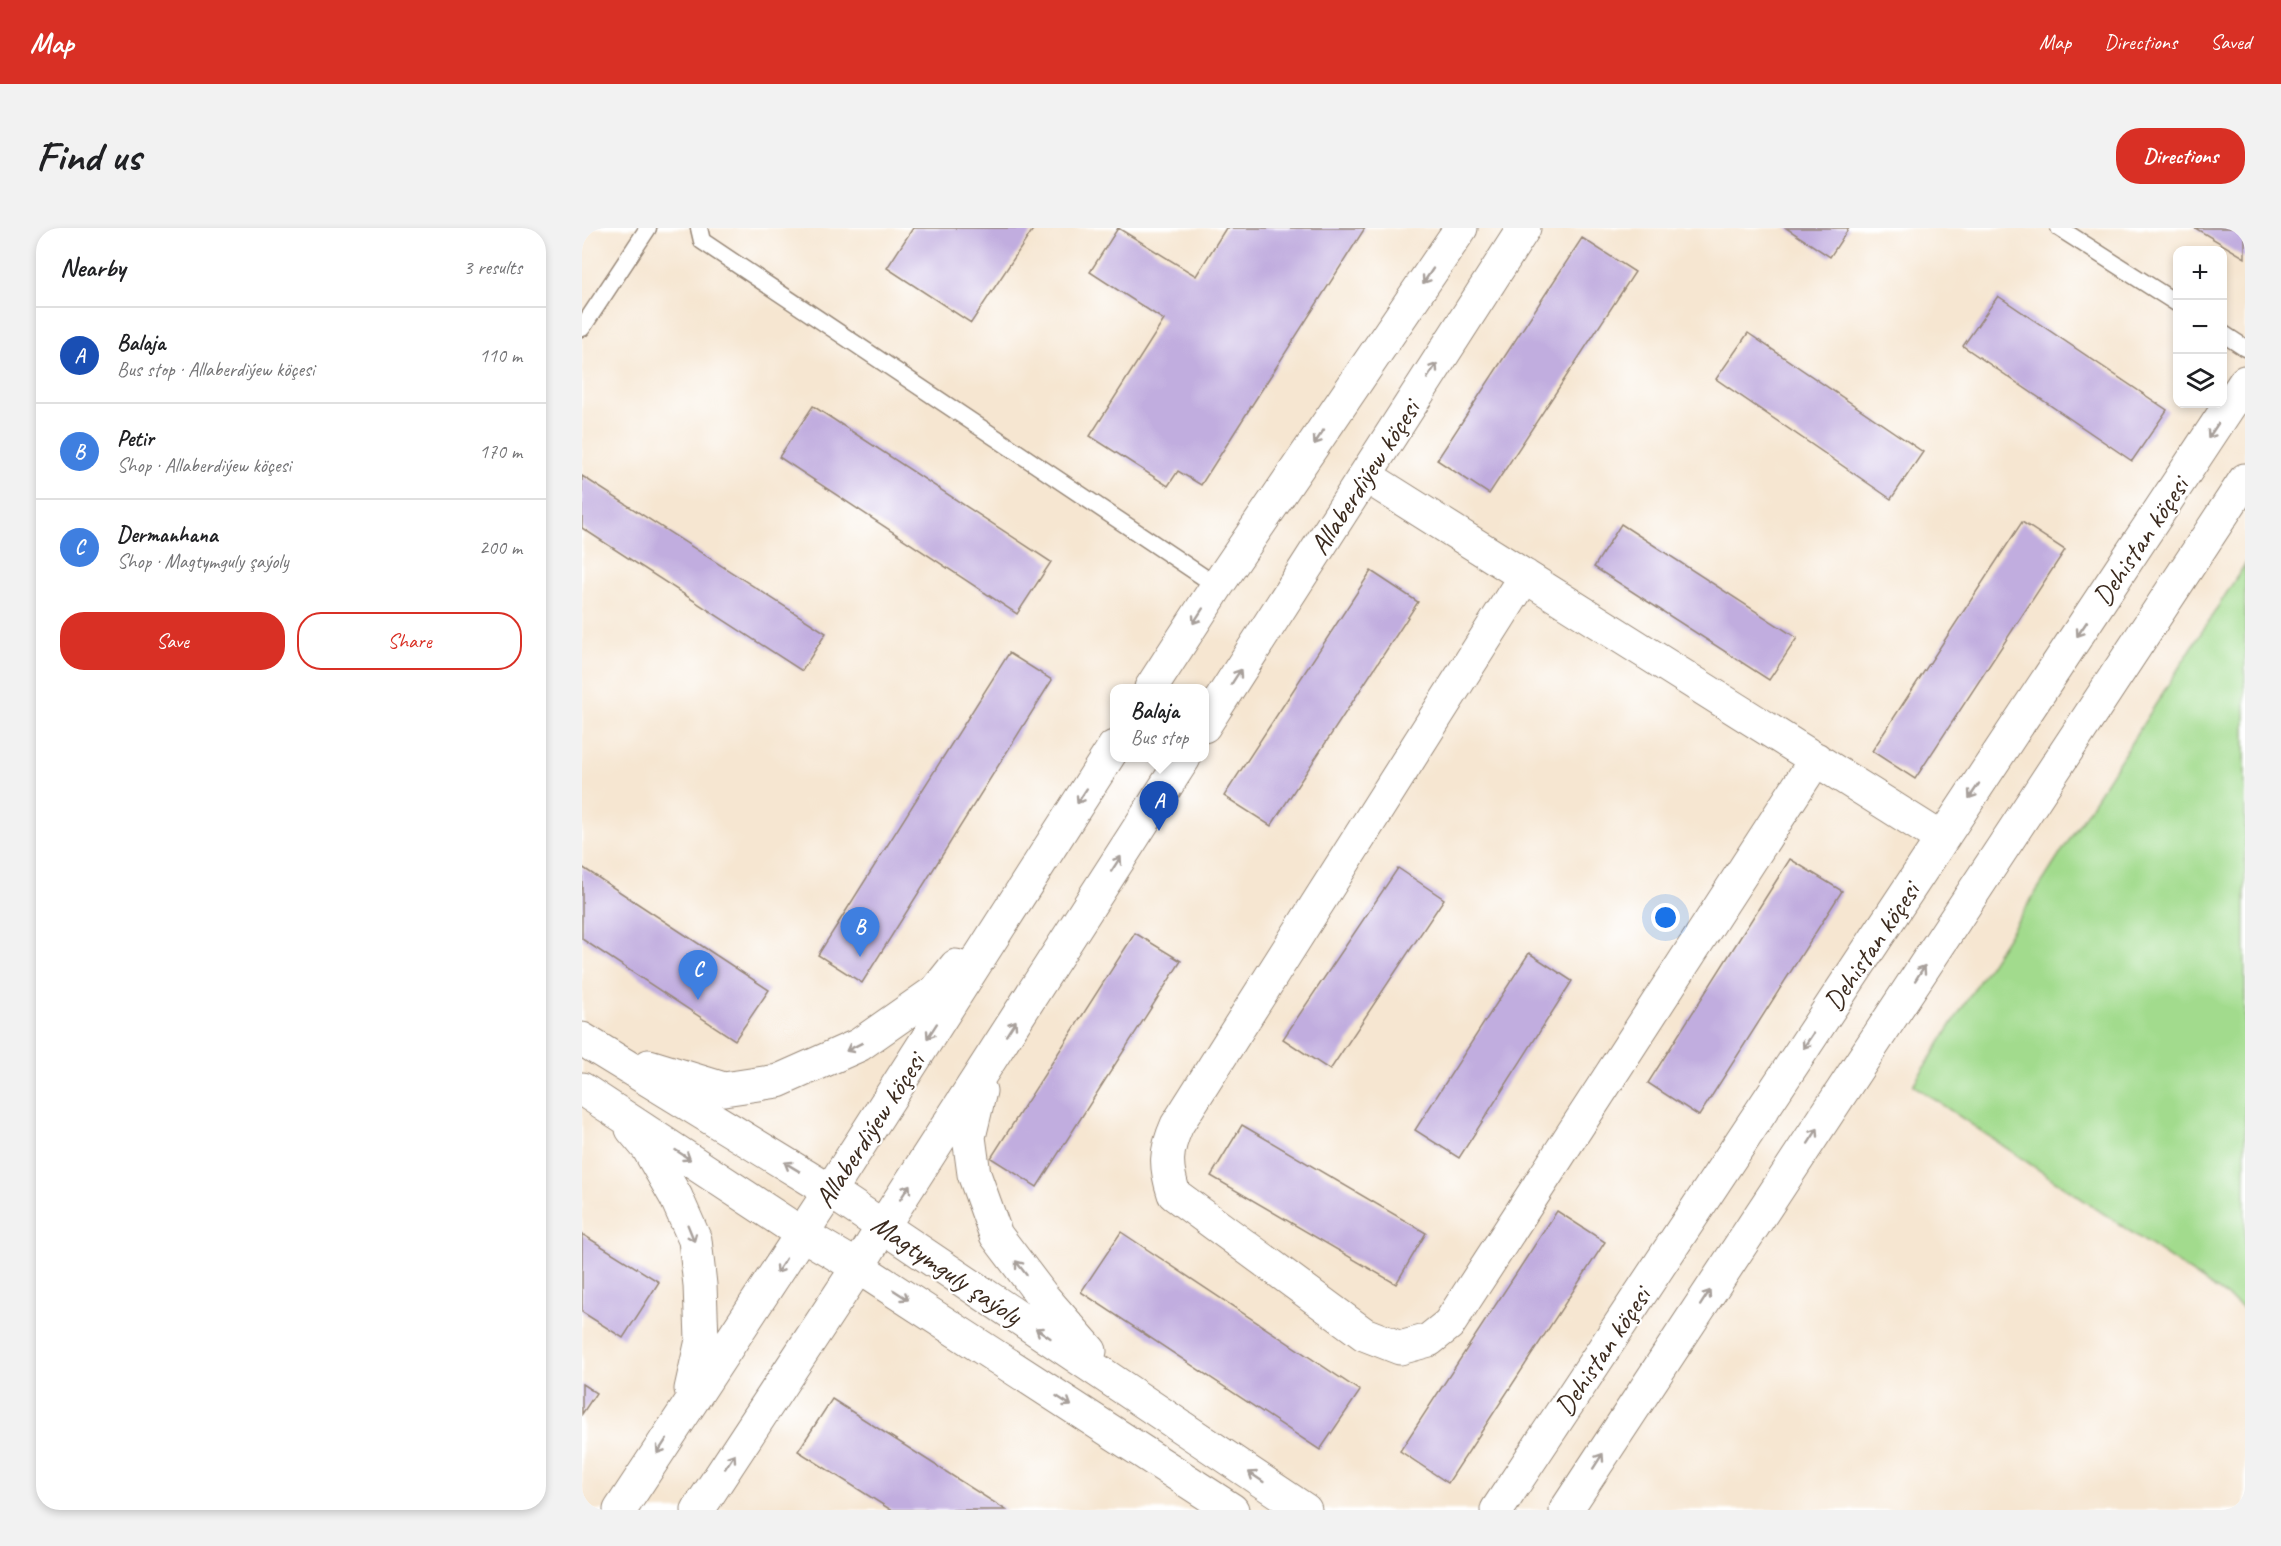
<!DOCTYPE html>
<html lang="en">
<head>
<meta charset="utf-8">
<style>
	body { margin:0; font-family:Caveat,sans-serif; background:#f2f2f2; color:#202124 }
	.controls { position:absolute; right:18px; top:18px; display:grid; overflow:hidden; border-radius:12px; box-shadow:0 3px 9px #0003 }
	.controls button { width:54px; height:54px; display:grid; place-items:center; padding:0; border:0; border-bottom:2px solid #e0e0e0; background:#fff; color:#202124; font:30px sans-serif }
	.you { position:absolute; left:1084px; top:690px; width:21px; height:21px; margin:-15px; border:4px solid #fff; border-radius:50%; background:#1a73e8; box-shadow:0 0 0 9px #1a73e833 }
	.badge { display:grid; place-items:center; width:39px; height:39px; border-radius:50%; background:#d93025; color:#fff; font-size:20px; font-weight:700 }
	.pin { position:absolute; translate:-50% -50px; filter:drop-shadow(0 2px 3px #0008) }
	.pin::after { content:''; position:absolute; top:32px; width:21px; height:18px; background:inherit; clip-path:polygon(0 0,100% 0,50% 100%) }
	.popup { position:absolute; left:528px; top:456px; width:99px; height:78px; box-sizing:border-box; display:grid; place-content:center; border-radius:12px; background:#fff; filter:drop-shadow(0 2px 4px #0005); font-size:20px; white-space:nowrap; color:#757577 }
	.popup b { font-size:22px; color:#202124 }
	.popup::after { content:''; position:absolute; left:50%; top:100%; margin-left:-12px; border:12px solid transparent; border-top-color:#fff }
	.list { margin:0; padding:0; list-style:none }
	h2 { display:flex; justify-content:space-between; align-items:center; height:78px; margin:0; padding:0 24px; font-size:26px }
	h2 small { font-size:20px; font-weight:400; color:#757577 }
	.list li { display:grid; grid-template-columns:39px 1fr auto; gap:18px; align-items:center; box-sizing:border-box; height:96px; padding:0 24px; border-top:2px solid #e0e0e0 }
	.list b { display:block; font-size:22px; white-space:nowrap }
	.list p { margin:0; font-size:20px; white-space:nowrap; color:#757577 }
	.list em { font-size:20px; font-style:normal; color:#757577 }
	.actions { display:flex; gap:12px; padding:18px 24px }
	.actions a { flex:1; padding:14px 0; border:2px solid #d93025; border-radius:24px; text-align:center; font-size:21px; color:#d93025 }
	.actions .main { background:#d93025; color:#fff }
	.icon { flex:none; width:33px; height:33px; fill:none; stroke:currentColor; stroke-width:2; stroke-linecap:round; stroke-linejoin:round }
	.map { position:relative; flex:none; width:1663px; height:1282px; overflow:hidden; border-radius:24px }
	header { display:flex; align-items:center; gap:36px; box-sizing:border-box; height:84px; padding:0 30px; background:#d93025; color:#fff }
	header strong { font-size:28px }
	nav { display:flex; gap:33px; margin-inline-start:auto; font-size:21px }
	.intro { display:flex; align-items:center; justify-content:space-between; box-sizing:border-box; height:144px; padding:0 36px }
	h1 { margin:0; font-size:42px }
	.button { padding:15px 27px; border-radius:24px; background:#d93025; color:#fff; font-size:21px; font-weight:700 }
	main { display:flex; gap:36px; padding:0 36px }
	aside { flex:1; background:#fff; border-radius:24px; box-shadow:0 3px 9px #0003 }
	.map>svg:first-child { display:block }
	.green { fill:#a2db8d; stroke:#6e8256; stroke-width:1.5 }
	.building { fill:#c1addf }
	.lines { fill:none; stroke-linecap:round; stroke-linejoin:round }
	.service-casing { stroke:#988878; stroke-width:19 }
	.minor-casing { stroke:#988878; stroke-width:35 }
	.tertiary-casing { stroke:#988878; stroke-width:35 }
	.service { stroke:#fff; stroke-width:16 }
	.minor { stroke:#fff; stroke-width:33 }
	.tertiary { stroke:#fff; stroke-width:33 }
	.oneway { stroke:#a79f9a }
	.labels { text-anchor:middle; stroke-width:4.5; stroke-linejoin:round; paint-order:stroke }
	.street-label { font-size:28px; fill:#3b2a1e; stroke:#fff }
</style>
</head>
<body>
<header>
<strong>Map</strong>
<nav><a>Map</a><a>Directions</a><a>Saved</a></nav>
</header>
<div class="intro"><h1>Find us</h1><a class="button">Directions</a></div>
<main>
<aside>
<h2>Nearby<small>3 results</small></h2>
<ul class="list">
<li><span class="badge" style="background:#1a4fb4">A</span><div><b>Balaja</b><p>Bus stop · Allaberdiýew köçesi</p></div><em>110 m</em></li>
<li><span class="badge" style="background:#3f7fe0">B</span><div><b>Petir</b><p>Shop · Allaberdiýew köçesi</p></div><em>170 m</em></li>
<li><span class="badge" style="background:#3f7fe0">C</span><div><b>Dermanhana</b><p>Shop · Magtymguly şaýoly</p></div><em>200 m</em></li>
</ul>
<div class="actions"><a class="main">Save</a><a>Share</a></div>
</aside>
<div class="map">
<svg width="1663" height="1282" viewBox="0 0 1663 1282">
	<rect width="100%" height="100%" fill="#fff"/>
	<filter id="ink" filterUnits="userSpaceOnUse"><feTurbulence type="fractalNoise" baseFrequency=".0167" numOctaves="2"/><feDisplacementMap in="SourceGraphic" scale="12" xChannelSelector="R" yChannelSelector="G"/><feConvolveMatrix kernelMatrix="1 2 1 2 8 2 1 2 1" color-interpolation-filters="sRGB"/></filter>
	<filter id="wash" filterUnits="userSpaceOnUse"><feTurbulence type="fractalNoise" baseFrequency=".008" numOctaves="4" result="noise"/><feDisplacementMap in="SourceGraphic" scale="24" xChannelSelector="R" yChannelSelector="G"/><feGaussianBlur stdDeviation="1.35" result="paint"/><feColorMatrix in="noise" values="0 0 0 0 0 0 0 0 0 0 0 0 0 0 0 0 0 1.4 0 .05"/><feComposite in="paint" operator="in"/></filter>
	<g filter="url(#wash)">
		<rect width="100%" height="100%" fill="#f6e6d1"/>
		<!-- green -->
		<path class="green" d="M1663,336V1081L1331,857Z"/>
		<g id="blocks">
			<!-- building -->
			<path class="building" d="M331,0H452L389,95L305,40Z
				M536,0L614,48L644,0H783L619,257L596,243L586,258L508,208L582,92L508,44Z
				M1204,0H1267L1248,29Z
				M1613,0H1663V30Z
				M1000,10L1053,44L907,266L855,232Z
				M1416,68L1585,182L1550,233L1381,118Z
				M1166,105L1341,224L1309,271L1134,151Z
				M231,178L469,334L435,386L197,229Z
				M0,248L244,405L220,443L0,300Z
				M1440,294L1483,322L1333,551L1290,523Z
				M1039,296L1215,410L1187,452L1012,339Z
				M789,343L836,374L689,598L642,568Z
				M427,425L470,452L280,755L236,727Z
				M1208,631L1260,663L1117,888L1066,855Z
				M0,639L187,762L153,812L0,711Z
				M816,640L862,671L748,842L701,811Z
				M553,705L599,733L455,959L409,930Z
				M947,725L990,753L877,930L833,902Z
				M660,897L844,1005L814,1056L629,948Z
				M975,983L1023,1014L866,1255L818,1223Z
				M539,1004L778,1163L738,1222L499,1064Z
				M0,1006L77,1054L41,1110L0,1084Z
				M0,1156L14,1165L0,1186Z
				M250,1171L424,1282H309L216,1223Z"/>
		</g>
	</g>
	<g filter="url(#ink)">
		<use href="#blocks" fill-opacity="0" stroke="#988878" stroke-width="1.5"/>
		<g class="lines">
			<defs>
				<path id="service" d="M117,0L120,13L635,358
					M1477,0L1596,76
					M0,100L66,0
					M1640,105L1663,120"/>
				<path id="minor" d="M784,248L1360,611
					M943,348L595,897C583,924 583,938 592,966L782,1106L818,1120L847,1112L867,1096L1234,531
					M915,1282L1663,154
					M984,1282L1663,252"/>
				<path id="tertiary" d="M569,460L635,358L879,0
					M622,498L942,0
					M0,811L248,963L723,1282
					M67,838L142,861L196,853L277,817L354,763L374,738
					M0,861L220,1006L276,1039L650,1282
					M398,863L387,909L392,946L414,1007L461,1069L508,1123
					M50,901L66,920L94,969L113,1012L118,1057L120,1112L109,1161
					M38,1282L248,963L532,519
					M116,1282L276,1039L301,998L602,530"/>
			</defs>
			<!-- service casing -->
			<use href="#service" class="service-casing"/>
			<!-- minor casing -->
			<use href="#minor" class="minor-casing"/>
			<!-- tertiary casing -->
			<use href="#tertiary" class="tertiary-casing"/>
			<!-- service -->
			<use href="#service" class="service"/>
			<!-- minor -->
			<use href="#minor" class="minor"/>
			<!-- tertiary -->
			<use href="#tertiary" class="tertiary"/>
		</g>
		<!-- one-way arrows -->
		<defs><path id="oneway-shaft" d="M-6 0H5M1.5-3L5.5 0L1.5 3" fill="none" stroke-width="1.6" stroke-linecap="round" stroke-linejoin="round" transform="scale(1.5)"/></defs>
		<g class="oneway">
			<use href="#oneway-shaft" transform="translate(846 48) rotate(124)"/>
			<use href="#oneway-shaft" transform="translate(850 143) rotate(-57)"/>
			<use href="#oneway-shaft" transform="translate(1631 203) rotate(124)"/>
			<use href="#oneway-shaft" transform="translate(737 209) rotate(124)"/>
			<use href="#oneway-shaft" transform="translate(616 388) rotate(123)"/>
			<use href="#oneway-shaft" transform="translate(1500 401) rotate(124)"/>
			<use href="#oneway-shaft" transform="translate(654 449) rotate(-57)"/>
			<use href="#oneway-shaft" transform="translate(1392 563) rotate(124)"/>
			<use href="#oneway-shaft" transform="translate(500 568) rotate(123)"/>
			<use href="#oneway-shaft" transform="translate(534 636) rotate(-57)"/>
			<use href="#oneway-shaft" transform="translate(1338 745) rotate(-57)"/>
			<use href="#oneway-shaft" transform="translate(429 800) rotate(-57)"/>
			<use href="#oneway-shaft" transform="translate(350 803) rotate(123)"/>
			<use href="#oneway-shaft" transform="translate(1226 813) rotate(124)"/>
			<use href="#oneway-shaft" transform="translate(272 819) rotate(153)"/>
			<use href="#oneway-shaft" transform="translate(1231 908) rotate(-57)"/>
			<use href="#oneway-shaft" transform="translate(101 927) rotate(33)"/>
			<use href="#oneway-shaft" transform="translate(210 939) rotate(-149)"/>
			<use href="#oneway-shaft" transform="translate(323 964) rotate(-57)"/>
			<use href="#oneway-shaft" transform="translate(109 1005) rotate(68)"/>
			<use href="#oneway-shaft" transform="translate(199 1038) rotate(123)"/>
			<use href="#oneway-shaft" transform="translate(439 1040) rotate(-128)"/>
			<use href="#oneway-shaft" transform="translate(319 1067) rotate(33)"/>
			<use href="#oneway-shaft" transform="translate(1123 1070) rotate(-57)"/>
			<use href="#oneway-shaft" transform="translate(461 1105) rotate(-146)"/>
			<use href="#oneway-shaft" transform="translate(482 1173) rotate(33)"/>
			<use href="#oneway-shaft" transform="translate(80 1218) rotate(123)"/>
			<use href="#oneway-shaft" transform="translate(148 1233) rotate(-57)"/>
			<use href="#oneway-shaft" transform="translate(1016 1233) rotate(-57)"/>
			<use href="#oneway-shaft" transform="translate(674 1249) rotate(-146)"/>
		</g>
	</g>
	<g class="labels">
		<!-- street labels -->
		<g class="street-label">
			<text transform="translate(782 249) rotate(-57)" y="10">Allaberdiýew köçesi</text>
			<text transform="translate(1558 313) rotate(-56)" y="10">Dehistan köçesi</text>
			<text transform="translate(1289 718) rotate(-56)" y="10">Dehistan köçesi</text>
			<text transform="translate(287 902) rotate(-57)" y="10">Allaberdiýew köçesi</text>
			<text transform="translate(365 1041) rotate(34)" y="10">Magtymguly şaýoly</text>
			<text transform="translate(1020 1123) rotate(-56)" y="10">Dehistan köçesi</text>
		</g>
	</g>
</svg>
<div class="controls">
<button>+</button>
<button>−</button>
<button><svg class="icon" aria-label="layers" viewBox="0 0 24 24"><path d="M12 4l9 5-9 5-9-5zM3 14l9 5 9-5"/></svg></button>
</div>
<div class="you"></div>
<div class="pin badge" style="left:577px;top:603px;background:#1a4fb4">A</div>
<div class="popup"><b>Balaja</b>Bus stop</div>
<div class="pin badge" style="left:278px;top:729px;background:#3f7fe0">B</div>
<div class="pin badge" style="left:116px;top:772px;background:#3f7fe0">C</div>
</div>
</main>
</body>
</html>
